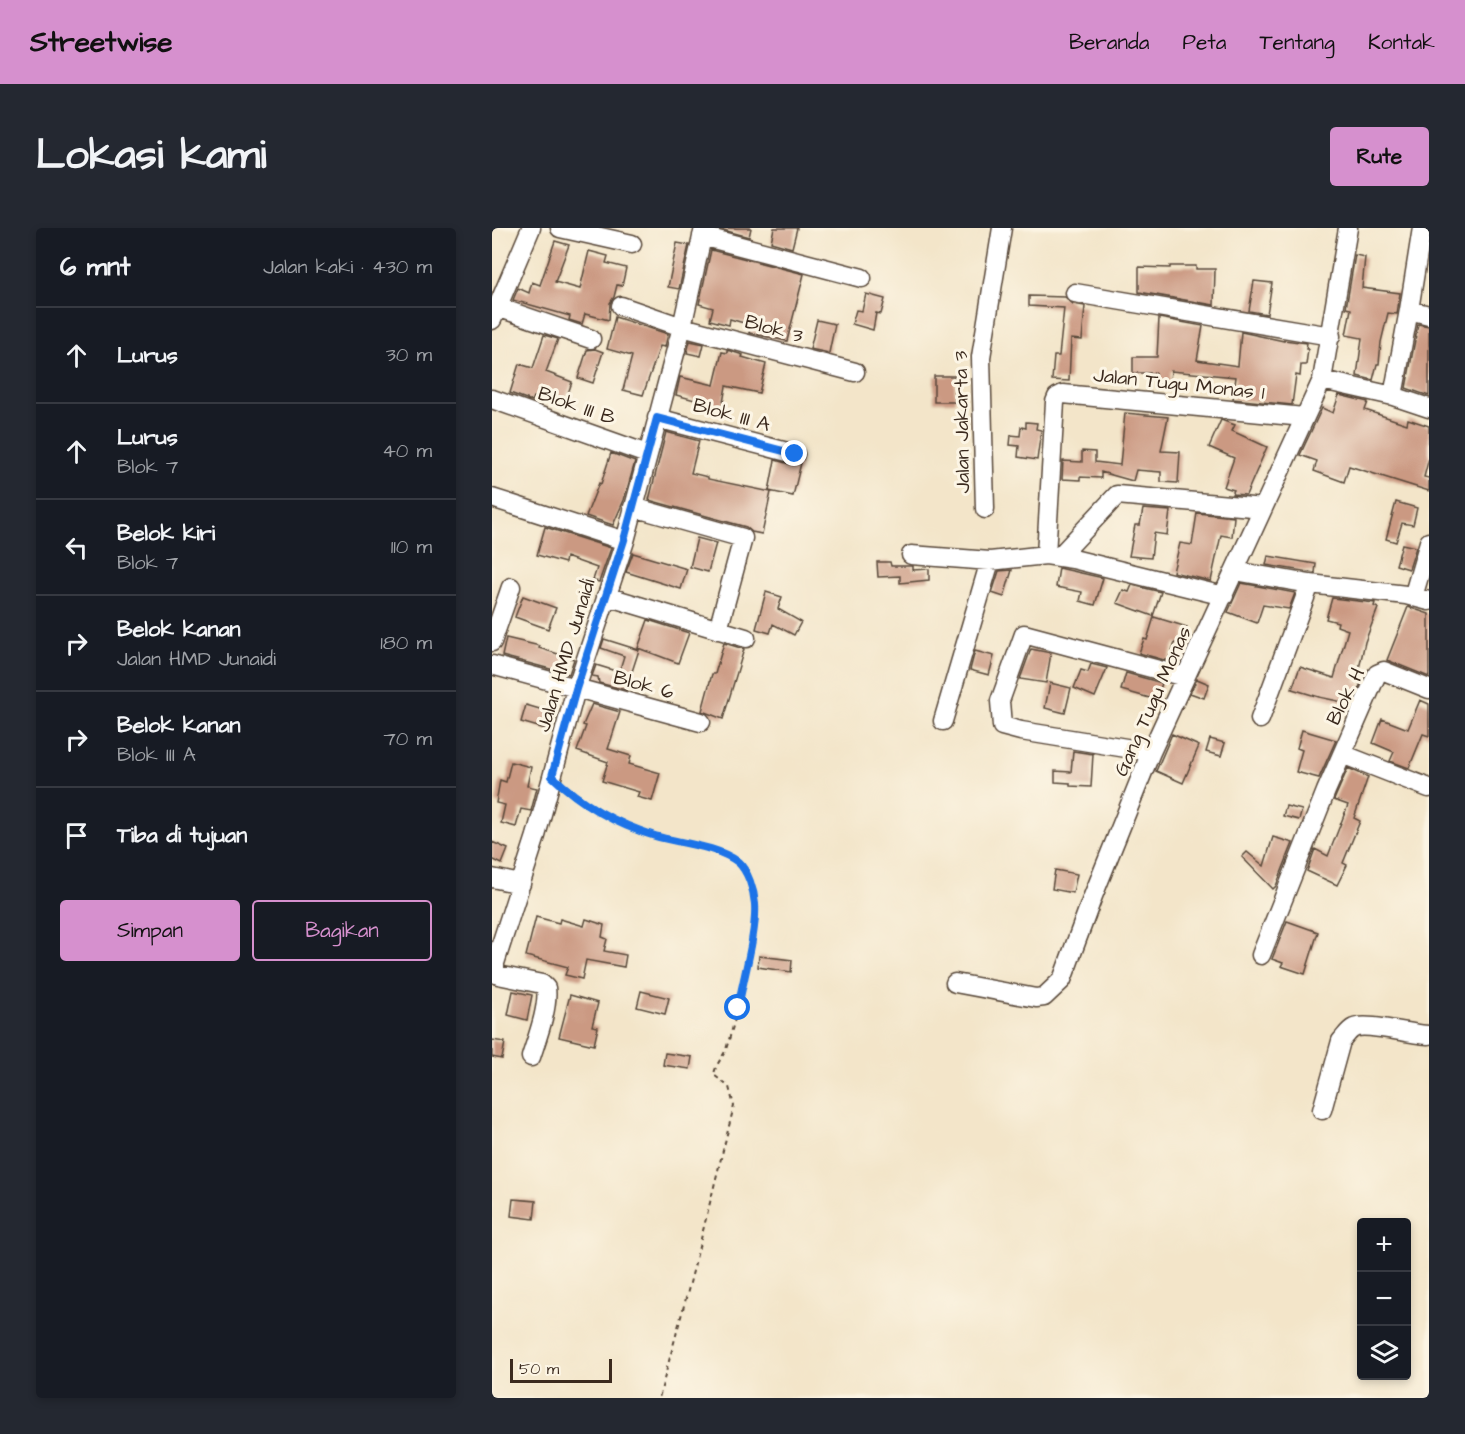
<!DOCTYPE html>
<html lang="id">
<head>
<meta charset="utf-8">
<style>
	body { margin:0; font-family:"Architects Daughter",sans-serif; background:#242831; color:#f1f3f6 }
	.controls { position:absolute; right:18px; bottom:18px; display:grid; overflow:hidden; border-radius:6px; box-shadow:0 3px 9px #0003 }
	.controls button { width:54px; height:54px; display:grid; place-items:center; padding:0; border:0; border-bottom:2px solid #363941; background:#171b24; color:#f1f3f6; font:30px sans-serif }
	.scale { position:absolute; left:18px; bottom:15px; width:102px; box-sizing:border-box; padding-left:6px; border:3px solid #3b2a1e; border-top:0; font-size:16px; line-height:21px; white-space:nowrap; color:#3b2a1e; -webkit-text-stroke:4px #fcf5e5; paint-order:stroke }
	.stop { position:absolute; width:18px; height:18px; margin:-14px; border:4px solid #1a73e8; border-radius:50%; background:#fff }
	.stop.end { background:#1a73e8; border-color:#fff; box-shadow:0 2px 6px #0008 }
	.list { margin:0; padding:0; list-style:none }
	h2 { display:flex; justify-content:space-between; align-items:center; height:78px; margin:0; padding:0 24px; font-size:26px }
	h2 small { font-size:20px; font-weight:400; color:#9ea1a6 }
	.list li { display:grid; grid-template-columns:39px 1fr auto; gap:18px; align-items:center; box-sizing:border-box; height:96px; padding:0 24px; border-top:2px solid #363941 }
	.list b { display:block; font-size:22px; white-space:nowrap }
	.list p { margin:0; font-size:20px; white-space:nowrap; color:#9ea1a6 }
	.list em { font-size:20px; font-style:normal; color:#9ea1a6 }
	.actions { display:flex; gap:12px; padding:18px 24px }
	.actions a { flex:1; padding:14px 0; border:2px solid #d690ce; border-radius:6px; text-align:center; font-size:21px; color:#d690ce }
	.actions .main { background:#d690ce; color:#111 }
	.icon { flex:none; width:33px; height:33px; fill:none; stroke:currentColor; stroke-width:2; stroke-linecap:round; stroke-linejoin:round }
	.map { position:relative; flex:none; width:937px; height:1170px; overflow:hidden; border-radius:6px }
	header { display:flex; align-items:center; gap:36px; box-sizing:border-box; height:84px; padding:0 30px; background:#d690ce; color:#111 }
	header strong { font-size:28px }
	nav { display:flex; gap:33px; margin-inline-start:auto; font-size:21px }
	.intro { display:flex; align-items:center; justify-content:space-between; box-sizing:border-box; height:144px; padding:0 36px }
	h1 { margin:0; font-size:42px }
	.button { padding:15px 27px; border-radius:6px; background:#d690ce; color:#111; font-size:21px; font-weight:700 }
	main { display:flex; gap:36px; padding:0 36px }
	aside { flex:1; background:#171b24; border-radius:6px; box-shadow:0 3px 9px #0003 }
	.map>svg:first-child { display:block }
	.building { fill:#cb9982 }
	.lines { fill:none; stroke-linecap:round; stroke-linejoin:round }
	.minor-casing { stroke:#574638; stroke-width:21 }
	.path { stroke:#574638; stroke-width:2; stroke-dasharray:4.5 4.5; stroke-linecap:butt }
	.minor { stroke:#fff; stroke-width:18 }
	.route { stroke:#1a73e8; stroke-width:8 }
	.labels { text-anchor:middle; stroke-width:6; stroke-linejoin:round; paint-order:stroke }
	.street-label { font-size:20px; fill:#3b2a1e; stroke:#fcf5e5 }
</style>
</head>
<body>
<header>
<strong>Streetwise</strong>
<nav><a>Beranda</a><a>Peta</a><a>Tentang</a><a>Kontak</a></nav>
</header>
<div class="intro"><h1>Lokasi kami</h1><a class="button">Rute</a></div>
<main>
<aside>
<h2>6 mnt<small>Jalan kaki · 430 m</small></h2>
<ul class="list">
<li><svg class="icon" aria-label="ahead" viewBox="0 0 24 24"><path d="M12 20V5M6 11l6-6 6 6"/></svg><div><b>Lurus</b></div><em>30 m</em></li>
<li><svg class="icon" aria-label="ahead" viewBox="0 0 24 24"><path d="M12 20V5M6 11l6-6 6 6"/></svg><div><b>Lurus</b><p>Blok 7</p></div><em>40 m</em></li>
<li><svg class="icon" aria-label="left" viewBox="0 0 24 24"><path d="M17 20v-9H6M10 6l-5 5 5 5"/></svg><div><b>Belok kiri</b><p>Blok 7</p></div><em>110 m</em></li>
<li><svg class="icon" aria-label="right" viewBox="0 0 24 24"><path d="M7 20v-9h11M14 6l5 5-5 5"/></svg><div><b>Belok kanan</b><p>Jalan HMD Junaidi</p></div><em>180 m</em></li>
<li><svg class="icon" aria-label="right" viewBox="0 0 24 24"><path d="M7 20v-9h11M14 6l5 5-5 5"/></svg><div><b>Belok kanan</b><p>Blok III A</p></div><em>70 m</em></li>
<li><svg class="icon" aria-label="arrive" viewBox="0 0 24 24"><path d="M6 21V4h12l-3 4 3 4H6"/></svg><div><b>Tiba di tujuan</b></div></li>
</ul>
<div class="actions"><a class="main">Simpan</a><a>Bagikan</a></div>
</aside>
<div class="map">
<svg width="937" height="1170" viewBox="0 0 937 1170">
	<rect width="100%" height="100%" fill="#fcf5e5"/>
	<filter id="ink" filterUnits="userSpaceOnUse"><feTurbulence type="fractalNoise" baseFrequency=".0167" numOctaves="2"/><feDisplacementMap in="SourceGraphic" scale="12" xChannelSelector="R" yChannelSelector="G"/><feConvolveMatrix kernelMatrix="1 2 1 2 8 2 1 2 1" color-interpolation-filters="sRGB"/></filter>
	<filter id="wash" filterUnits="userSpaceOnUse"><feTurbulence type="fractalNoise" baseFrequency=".008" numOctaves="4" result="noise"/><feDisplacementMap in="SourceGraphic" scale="24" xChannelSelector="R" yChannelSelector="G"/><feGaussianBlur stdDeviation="1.35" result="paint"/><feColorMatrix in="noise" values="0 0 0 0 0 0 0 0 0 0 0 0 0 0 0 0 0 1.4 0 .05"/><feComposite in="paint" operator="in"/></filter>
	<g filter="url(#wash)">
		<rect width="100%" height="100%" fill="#f3e5c9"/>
		<g id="blocks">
			<!-- building -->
			<path class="building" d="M224,0H259L257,9Z
				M282,0H305L300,20L279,14Z
				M63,13L77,17L63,54L88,61L97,23L116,28L114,35L134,40L130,58L125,57L122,69L118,75L117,92L93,86L90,96L77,92L78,88L21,72L26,60L37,65L40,54L48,57Z
				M185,15L197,17L187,61L176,59Z
				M219,22L312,46L295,113L257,105L259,97L238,91L237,97L218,92L221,80L207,76Z
				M863,27L873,29L870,60L908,65L905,86L896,85L889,114L887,136H885L881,152L865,148L870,110L854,107L859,81L854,80Z
				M678,38H704V41H723L722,77L647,64V39L678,40Z
				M762,53L780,55L775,86L757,83Z
				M374,66L393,71L389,86L384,85L381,102L360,96L364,82L370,83Z
				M537,68L573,69L581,76L593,78L590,112L579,111L577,153L560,152L562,128H567L572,80L537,78Z
				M123,89L176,106L173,119L168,118L151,167L131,162L140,128L115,121Z
				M667,90L711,98L705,132L746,138L749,104L792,113V112L815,115L814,121H816L814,137H809L808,148L804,147L800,177L741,171L744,149L679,143L677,161L666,159L667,152L663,151L664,145H641V129H665Z
				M325,92L343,96L337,125L318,121Z
				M926,96L937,98V168L914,160Z
				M52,107L66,111L54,144L80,154L73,174L58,169L56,174L42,169L40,173L18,165L27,136L41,140Z
				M198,113L212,116L209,128L195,125Z
				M103,121L111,124L101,155L86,150L95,122Z
				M235,122L251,127L250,129L274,136L267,165L234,158L229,186L216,184L218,176L184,167L188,149L222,157L230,124L235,125Z
				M442,148H463V174H442Z
				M847,167L876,174L873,182L915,196L916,191L937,198V230L932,249L937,250V263L857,238L852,254L822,243L825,233L808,227L830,180L841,185Z
				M633,185L676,189L669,223L688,224L686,255L669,254V244L644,242L641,253L609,244V250L588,249V252L570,251L571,233L590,234V223L603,224V234L628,237Z
				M729,192L743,197L740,203L775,219L754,267L740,266L742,262L732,259L742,230L717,219Z
				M534,194L545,195L544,201L549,202L545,232L526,229L527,218L518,217L519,207L528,208L529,199L534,200Z
				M174,204L207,213L199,245L216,249V251L279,264L270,306L260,304L254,299L157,272Z
				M119,225L143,234L132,272L121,297L94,288L107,255L109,256Z
				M283,232L301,237L309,235L301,268L277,263Z
				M904,274L925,280L921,297L910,295L904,314L894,311Z
				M651,281L678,283L675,307L662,305L659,330L637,328L643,297H648Z
				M705,285L742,289L740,309L729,307L719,353L681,344L688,315L700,317Z
				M53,299L119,320L107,354L101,352L105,340L74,329L73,335L45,327Z
				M205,310L224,315L216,344L198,339Z
				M910,316L924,319L917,341L904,337Z
				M141,325L195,341L189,361L134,344Z
				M776,328L824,336L823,345L774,337Z
				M385,334H398L399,338H421V342L437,341V352L408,355V348L386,349Z
				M567,340L611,350L603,377L588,373L590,364L564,359Z
				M520,342L512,369L500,365L507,343Z
				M749,355L803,365L797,381L771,377L765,395L736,384Z
				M640,357L669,364L661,388L625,375L631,362L637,364Z
				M274,364L290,369L286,381L309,394L302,407L281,396L278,405L264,401Z
				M31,368L64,380L56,401L23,389Z
				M840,370L883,375L882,378L886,380L873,414L864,454L869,455L860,476L827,469L800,461L808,439L842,450L856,402L845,398L846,394L834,391Z
				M916,379L937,386V449L895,432Z
				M662,389L695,399L689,417L683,415L676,433L647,425L652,411L655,412Z
				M156,392L197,405L186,435L146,420Z
				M14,410L48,418L47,420L82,431L77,446L10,428Z
				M112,411L147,422L134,462L107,455L106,449L100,448L104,437L127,444L132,428L109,420Z
				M232,415L252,421L231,491L210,483L220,446H223Z
				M539,421L559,425L554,455L528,451Z
				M483,423L502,428L497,447L478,442Z
				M599,436L615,440L603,469L582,460L589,442L596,444Z
				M634,445L670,455L665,472L629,462Z
				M705,451L717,456L712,470L698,465Z
				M558,455L579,460L573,485L553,480Z
				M928,472L937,476V508L931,506L917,540L898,533L902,524L881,515L890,491L916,501Z
				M100,476L128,484L116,521L139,528L137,536L168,545L160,573L145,569L147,564L110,553L116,534L85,523L94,498L91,497Z
				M34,477L65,486L60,503L29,494Z
				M810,502L844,512L827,550L804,544L810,522L805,520Z
				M680,506L707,518L691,555L664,543Z
				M718,511L733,515L729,528L714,524Z
				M581,523L601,526L599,559L578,558V555L563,554V543L579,544Z
				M19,534L39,539L35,558L45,560L39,583L29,581L24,599L9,595L13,577L4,575L8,552L14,554Z
				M856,540L876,549L862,590L868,593L851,635L855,637L845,657L815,643L823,621L836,628L856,577L842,572Z
				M794,578L810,582L807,592L791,588Z
				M781,609L801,615L784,658L781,661L750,629L755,624L772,638Z
				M0,614L16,621L10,636L0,631Z
				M563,642L585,646L581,665L560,661Z
				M44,689L67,695L68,691L92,698L94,691L112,697L110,709L115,711L112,723L134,727L132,739L94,732L90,751L73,747L76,739L34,728Z
				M795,693L826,704L813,746L789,738L791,735L780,731Z
				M267,728L300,732L299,744L266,739Z
				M21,763L40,767L35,792L16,787Z
				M149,763L177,770L173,786L145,779Z
				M78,767L106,775L100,798L106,799L102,817L67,809Z
				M0,812L13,814L10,831L0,829Z
				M173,825L200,829L198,841L171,837Z
				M21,971L44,973L42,991L19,988Z"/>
		</g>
	</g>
	<g filter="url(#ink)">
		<use href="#blocks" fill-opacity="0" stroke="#574638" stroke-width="1.5"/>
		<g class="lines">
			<defs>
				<path id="minor" d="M68,0L140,16
					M210,8L370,50
					M583,65L839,108
					M129,78L190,99L363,144
					M5,79L99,111
					M917,82L937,87
					M0,92L39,0
					M830,152L901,168L937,180
					M901,168L917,82L930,0
					M0,171L155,226
					M165,190L303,226
					M0,270L133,313
					M141,279L251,310L226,402
					M493,281L489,129L510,0
					M419,327L498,333L554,327L581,331L732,368
					M554,327L563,174L565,169L571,166L812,189
					M567,329L625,267L771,280
					M743,343L818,356L914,367L937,373
					M114,368L254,410
					M921,369L937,314
					M0,414L19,359
					M0,437L209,494
					M768,491L818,356
					M451,493L498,333
					M659,524L529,503L510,498L508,473L532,406L693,449
					M850,526L937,560
					M0,650L29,656
					M769,727L834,563L885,446L892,443L937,461
					M463,755L544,770L552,769L570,752L601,668L659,524L830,152L856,0
					M39,829C45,810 57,779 54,760L50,756L6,747L3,742V735L44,608L84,461L133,313L190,99L212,0
					M830,882L849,813C853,809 856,803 862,800C875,794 920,807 937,807"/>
			</defs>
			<!-- minor casing -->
			<use href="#minor" class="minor-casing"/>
			<!-- path -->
			<path class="path" d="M73,561C104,589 149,604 188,615C207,620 229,622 245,634C259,645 264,671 263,688C258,732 248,777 235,818C232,829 223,836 222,847L237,859L242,878L197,1059L167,1170"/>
			<!-- minor -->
			<use href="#minor" class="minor"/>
		</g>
	</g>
	<g class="lines" filter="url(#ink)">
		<!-- route -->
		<path class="route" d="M246,780C251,751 265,704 263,676C262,662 256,643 246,634C225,618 187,615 163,608C124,596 89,576 60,548L84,461L132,312L165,190L303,226"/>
	</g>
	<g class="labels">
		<!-- street labels -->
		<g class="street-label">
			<text transform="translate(282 100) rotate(15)" y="7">Blok 3</text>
			<text transform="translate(687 155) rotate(6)" y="7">Jalan Tugu Monas 1</text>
			<text transform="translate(85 177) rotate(19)" y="7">Blok III B</text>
			<text transform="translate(240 186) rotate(15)" y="7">Blok III A</text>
			<text transform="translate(469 194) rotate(-91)" y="7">Jalan Jakarta 3</text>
			<text transform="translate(73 427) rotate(-73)" y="7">Jalan HMD Junaidi</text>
			<text transform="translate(152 456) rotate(15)" y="7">Blok 6</text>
			<text transform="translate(853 468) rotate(-63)" y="7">Blok H</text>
			<text transform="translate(660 473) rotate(-66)" y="7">Gang Tugu Monas</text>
		</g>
	</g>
</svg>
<div class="controls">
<button>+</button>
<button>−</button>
<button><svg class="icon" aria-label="layers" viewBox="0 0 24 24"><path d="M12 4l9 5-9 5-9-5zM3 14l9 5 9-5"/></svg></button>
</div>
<div class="scale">50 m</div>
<div class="stop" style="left:246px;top:780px"></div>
<div class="stop end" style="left:303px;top:226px"></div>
</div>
</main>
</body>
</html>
